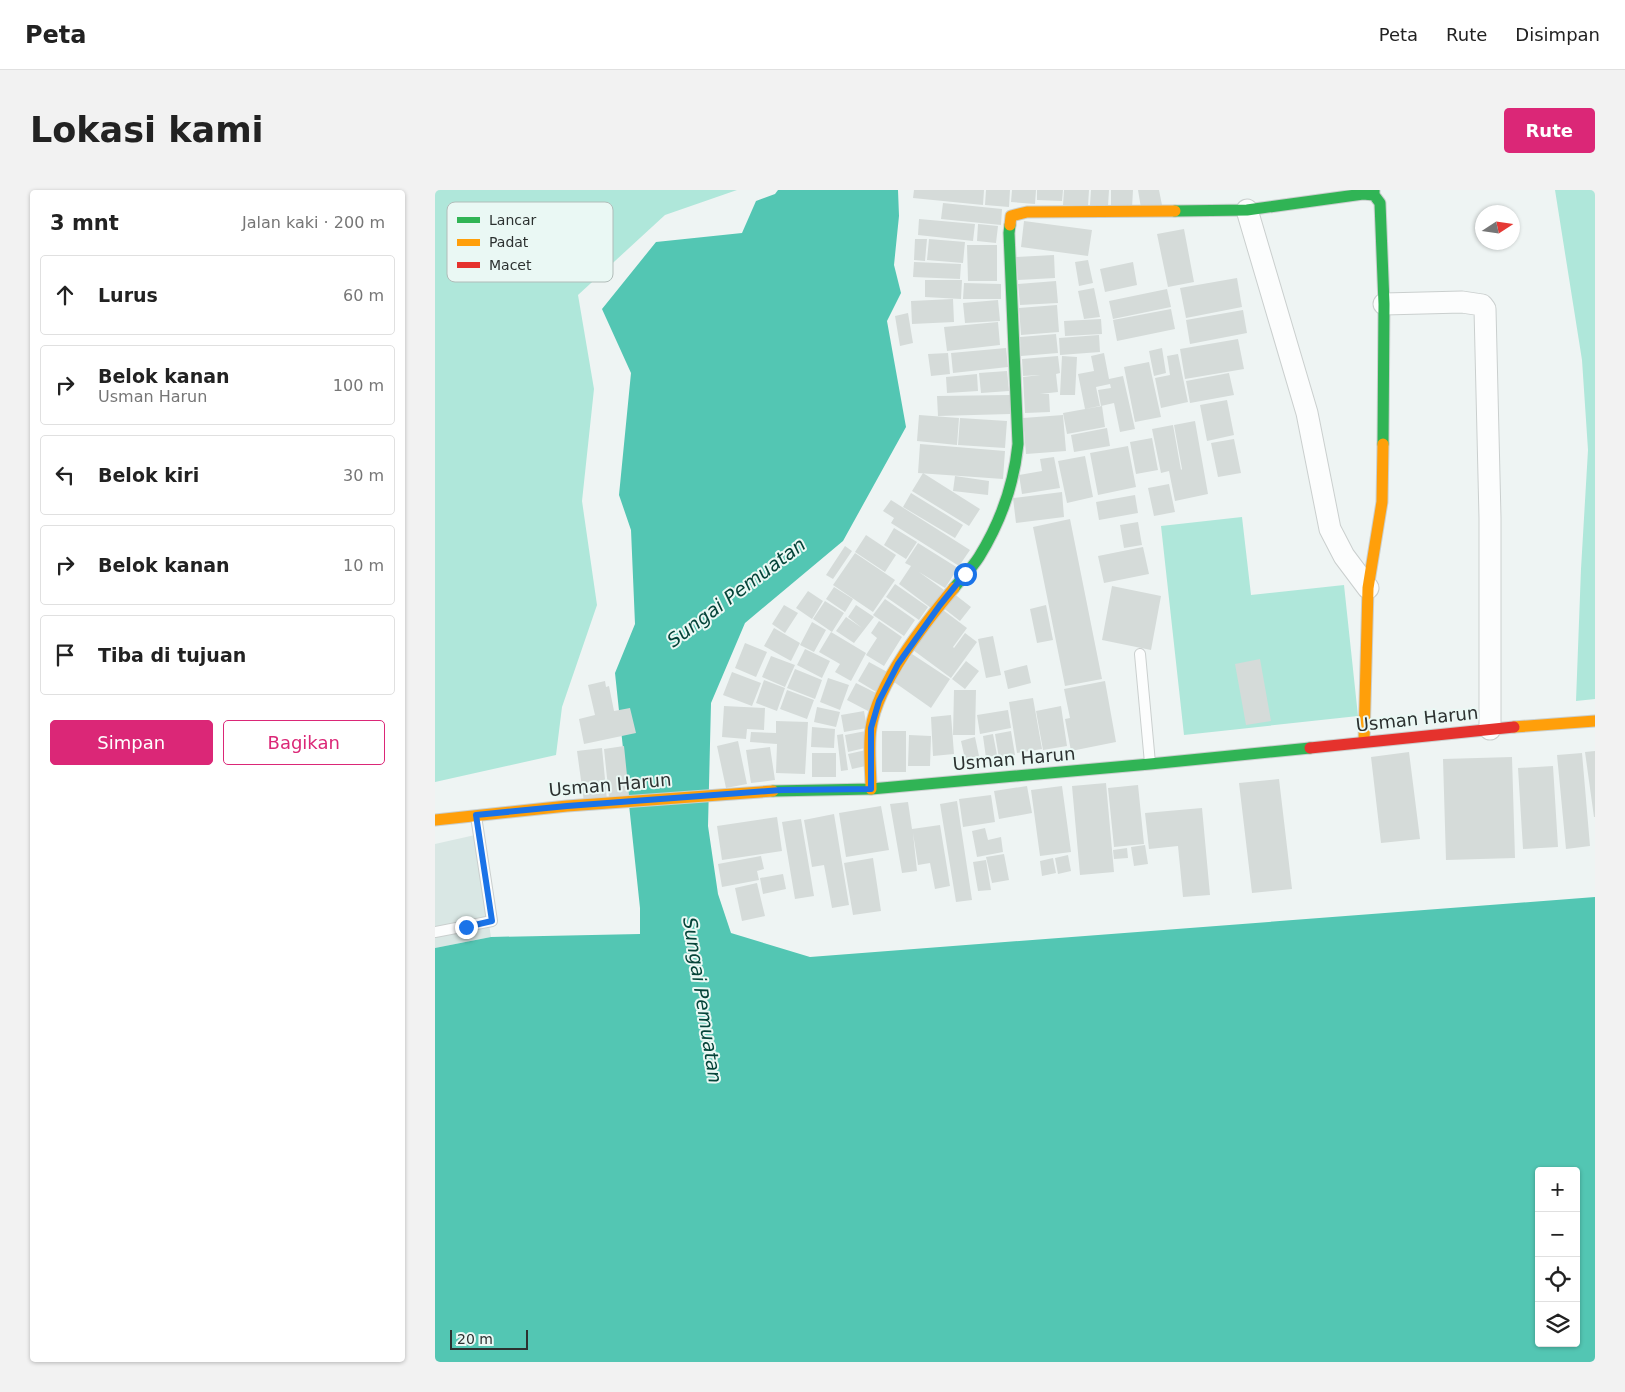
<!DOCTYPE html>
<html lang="id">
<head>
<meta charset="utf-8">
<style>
	body { margin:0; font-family:"DejaVu Sans",sans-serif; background:#f2f2f2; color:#222 }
	.controls { position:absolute; right:15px; bottom:15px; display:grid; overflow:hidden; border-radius:5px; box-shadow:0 1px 4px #0004 }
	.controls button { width:45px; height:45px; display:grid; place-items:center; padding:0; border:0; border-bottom:1px solid #e0e0e0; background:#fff; color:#222; font:25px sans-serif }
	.compass { position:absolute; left:1040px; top:15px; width:45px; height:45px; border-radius:50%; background:#fff; box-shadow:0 1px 4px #0004; rotate:78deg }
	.scale { position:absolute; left:15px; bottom:12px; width:78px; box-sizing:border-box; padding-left:5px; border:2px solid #2c3130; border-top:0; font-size:14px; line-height:18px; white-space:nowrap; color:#2c3130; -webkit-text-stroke:4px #eaf8f4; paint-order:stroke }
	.stop { position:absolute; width:15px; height:15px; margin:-11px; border:4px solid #1a73e8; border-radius:50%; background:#fff }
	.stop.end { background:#1a73e8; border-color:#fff; box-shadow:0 1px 5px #0008 }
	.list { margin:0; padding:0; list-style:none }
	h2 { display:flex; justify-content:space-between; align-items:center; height:65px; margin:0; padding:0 20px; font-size:21px }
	h2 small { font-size:16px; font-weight:400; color:#767676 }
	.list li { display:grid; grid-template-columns:32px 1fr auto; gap:15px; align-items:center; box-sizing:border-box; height:80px; margin:0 10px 10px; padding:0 10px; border:1px solid #e0e0e0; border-radius:5px }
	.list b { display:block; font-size:19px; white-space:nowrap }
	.list p { margin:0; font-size:16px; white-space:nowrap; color:#767676 }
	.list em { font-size:16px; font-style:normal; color:#767676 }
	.actions { display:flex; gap:10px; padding:15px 20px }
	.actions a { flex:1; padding:11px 0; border:1px solid #db2777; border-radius:5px; text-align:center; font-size:18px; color:#db2777 }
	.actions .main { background:#db2777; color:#fff }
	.icon { flex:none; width:28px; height:28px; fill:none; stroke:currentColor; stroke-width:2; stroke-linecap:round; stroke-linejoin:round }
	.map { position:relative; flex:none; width:1160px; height:1172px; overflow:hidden; border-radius:5px }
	header { display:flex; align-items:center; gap:30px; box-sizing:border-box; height:70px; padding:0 25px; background:#fff; border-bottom:1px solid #e0e0e0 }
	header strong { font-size:24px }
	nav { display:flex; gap:28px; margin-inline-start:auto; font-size:18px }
	.intro { display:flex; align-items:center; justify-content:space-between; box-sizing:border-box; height:120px; padding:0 30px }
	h1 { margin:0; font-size:35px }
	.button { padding:12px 22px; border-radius:5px; background:#db2777; color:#fff; font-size:18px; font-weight:700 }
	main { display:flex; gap:30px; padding:0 30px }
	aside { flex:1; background:#fff; border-radius:5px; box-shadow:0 1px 4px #0004 }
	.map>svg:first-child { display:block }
	.built { fill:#d9e7e4 }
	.green { fill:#afe7da }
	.water { fill:#53c6b3; fill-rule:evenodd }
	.building { fill:#d5dbd9 }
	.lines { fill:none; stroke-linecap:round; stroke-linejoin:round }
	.lane-casing { stroke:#cacfce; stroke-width:12 }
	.street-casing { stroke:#cacfce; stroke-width:23 }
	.fast-casing { stroke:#cacfce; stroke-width:13 }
	.slow-casing { stroke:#cacfce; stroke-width:13 }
	.jam-casing { stroke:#cacfce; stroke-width:13 }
	.lane { stroke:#fcfdfd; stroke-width:10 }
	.street { stroke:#fcfdfd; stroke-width:21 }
	.fast { stroke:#30b455; stroke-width:11 }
	.slow { stroke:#ff9f0a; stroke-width:11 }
	.jam { stroke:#e5322d; stroke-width:11 }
	.route { stroke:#1a73e8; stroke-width:6 }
	.labels { text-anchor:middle; stroke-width:4; stroke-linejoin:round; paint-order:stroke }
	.street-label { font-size:18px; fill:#2c3130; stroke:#eaf8f4 }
	.water-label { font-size:19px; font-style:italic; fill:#044338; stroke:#eaf8f4 }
	.key { fill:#eaf8f4; stroke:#b1bcb9; stroke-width:1 }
	.key-label { font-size:14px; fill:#2c3130 }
</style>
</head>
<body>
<header>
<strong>Peta</strong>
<nav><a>Peta</a><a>Rute</a><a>Disimpan</a></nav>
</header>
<div class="intro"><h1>Lokasi kami</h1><a class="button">Rute</a></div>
<main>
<aside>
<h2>3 mnt<small>Jalan kaki · 200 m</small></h2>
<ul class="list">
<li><svg class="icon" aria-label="ahead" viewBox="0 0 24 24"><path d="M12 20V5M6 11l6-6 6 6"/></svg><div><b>Lurus</b></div><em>60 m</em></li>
<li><svg class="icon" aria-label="right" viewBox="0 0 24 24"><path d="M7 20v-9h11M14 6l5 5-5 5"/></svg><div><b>Belok kanan</b><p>Usman Harun</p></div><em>100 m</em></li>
<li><svg class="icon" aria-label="left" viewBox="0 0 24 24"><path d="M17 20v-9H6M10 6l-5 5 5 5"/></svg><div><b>Belok kiri</b></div><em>30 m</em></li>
<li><svg class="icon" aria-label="right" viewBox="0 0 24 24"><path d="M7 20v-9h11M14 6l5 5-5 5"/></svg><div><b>Belok kanan</b></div><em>10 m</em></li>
<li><svg class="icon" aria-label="arrive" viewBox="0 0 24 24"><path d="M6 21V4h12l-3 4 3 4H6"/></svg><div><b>Tiba di tujuan</b></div></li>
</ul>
<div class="actions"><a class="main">Simpan</a><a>Bagikan</a></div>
</aside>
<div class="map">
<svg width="1160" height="1172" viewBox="0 0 1160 1172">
	<rect width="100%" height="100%" fill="#eef4f3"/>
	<!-- built -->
	<path class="built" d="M40,645L56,747L0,758V654Z"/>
	<!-- green -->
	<path class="green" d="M0,0H302L230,25L143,105L159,199L147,311L162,415L127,517L121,565L0,592Z
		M1120,0H1160V509L1141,511L1146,379L1153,260L1147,170Z
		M807,327L816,405L909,395L923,526L749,545L726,336Z"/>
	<!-- water -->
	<path class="water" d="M343,0H463L464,26L459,75L466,103L452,131L471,237L408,351L310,433L276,513L273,636L283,704L296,743L375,767L1160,707V1172H0V758L56,747L205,744V718L180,483L200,434L196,340L184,305L196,183L167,119L221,52L307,43L321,11L340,4ZM1104,981H1141V1153H1104Z"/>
	<!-- building -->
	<path class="building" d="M479,0H549L548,15L478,8Z
		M551,0H575L574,17L550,15Z
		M577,0H601L600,14L576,12Z
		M602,0H628L627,11L602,10Z
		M629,0H654L653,16L628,15Z
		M656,0H674L673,16L655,15Z
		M676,0H698L697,18L676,17Z
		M703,0H724L727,15L706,18Z
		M508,13L567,19L566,35L506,29Z
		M484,29L540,34L538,51L483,45Z
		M589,31L657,40L653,66L586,57Z
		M543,34L563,36L561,53L542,51Z
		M749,39L759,92L733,97L722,44Z
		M480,49H492L490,71L479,70Z
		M494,49L530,52L528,73L492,70Z
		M532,55H562V91H533Z
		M619,65L620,88L583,90L581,67Z
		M653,70L658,93L644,96L640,72Z
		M479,72L526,74L525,89L478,87Z
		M698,72L702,95L670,102L665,79Z
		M802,88L807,117L751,128L745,98Z
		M490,90H527L526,109L490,107Z
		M621,91L623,113L585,115L583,94Z
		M529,93L566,94V109H528Z
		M659,98L665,127L649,129L643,101Z
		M732,99L736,117L678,129L674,111Z
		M518,109L519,132L477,134L476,111Z
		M563,110L565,131L530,133L528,113Z
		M622,115L624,142L586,145L584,118Z
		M736,119L740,139L682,151L678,130Z
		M808,120L812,143L755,154L751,130Z
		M473,123L478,153L465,156L460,126Z
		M666,129L667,144L630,146L629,131Z
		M563,132L565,155L512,161L509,137Z
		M621,144L623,163L586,166L585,147Z
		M664,145L665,162L625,165L624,148Z
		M803,149L809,179L750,189L745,159Z
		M571,158L573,177L518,183L516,163Z
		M727,158L731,183L719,186L714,161Z
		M513,163L515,184L496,186L493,164Z
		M669,163L674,189L688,186L700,239L685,242L679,213L666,216L663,200L676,198L675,194L661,197L665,216L650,219L643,184L659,181L656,166Z
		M743,164L753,212L726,218L720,188L735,185L732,166Z
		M623,166L625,183L621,184L623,202L605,204H614L615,222L590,223L588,187L605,185L588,186L587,169Z
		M627,166L642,167L640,205H625Z
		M714,172L726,227L700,232L689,177Z
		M572,181L574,201L546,203L544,183Z
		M794,183L799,205L755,213L751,191Z
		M542,184L543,201L512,203L511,187Z
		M575,205V224L503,226L502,206Z
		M792,210L799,245L772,251L765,215Z
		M667,216L670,237L632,244L628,223Z
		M484,225L524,228L522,255L482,251Z
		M628,225L631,261L591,264L588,228Z
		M525,228L572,231L570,258L523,255Z
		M760,231L773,304L740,311L734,281L726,283L717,239L738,235L746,280L747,279L739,235Z
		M672,238L675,256L639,262L636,245Z
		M717,248L723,280L701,284L695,252Z
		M799,249L806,283L783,287L776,253Z
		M485,254L570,261L568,289L483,283Z
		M693,256L701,297L663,305L655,263Z
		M650,266L658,307L632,313L623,271Z
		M619,267L625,298L587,304L584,285L607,281L605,269Z
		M488,283L545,319L534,336L477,301Z
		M520,286L554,291L553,305L518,301Z
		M734,294L740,322L719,326L713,298Z
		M627,302L629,327L581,333L578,308Z
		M476,303L528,335L520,348L468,317Z
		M700,305L703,323L664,330L661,312Z
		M456,310L535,360L524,376L456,333L459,328L448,321Z
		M635,329L667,489L630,496L598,337Z
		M703,332L707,355L689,358L685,335Z
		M459,338L482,352L471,369L449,355Z
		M431,345L461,365L450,382L420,362Z
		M483,353L523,378L510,398L484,382L509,400L496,418L464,394L476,376L470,373Z
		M410,356L417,361L398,389L391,385Z
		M708,357L714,384L669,393L663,366Z
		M420,363L460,390L438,422L398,395Z
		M460,394L493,417L484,430L451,407Z
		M677,396L726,406L716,460L667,450Z
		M399,397L418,409L410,422L391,409Z
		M373,401L388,411L377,429L361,418Z
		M518,403L536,417L525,431L507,417Z
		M450,409L480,430L469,446L438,425Z
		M390,411L409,423L397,442L378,429Z
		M349,415L363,423L350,443L337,434Z
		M421,415L439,427L419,453L401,441L411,427L427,438L413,427Z
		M611,415L618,450L602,453L595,419Z
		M508,420L532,438L518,457L519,458L530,443L542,452L516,488L478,460Z
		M444,431L467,447L449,476L431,465L442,448L436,443Z
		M377,432L391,440L379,462L365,455Z
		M339,438L365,453L356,471L329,456Z
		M396,442L431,463L416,491L400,482L405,474L384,462Z
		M558,446L566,485L551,488L543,449Z
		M310,453L332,462L321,487L300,478Z
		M370,459L395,471L387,488L362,475Z
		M477,464L515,489L496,518L459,492Z
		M336,466L360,475L350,497L327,487Z
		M825,469L836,531L811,535L800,474Z
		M531,471L544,481L530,499L517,489Z
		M434,472L454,483L443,503L423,491Z
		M592,475L596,493L573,499L569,481Z
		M360,479L387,490L380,509L352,498Z
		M297,482L326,493L317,516L288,505Z
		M393,488L414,495L405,520L385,512Z
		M329,490L350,498L342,521L321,513Z
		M170,491L171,497L174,496L179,521L195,518L201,543L149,554L144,529L160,525L153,495Z
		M670,491L681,552L636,561L630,529L635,528L629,499Z
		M421,493L441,503L433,521L412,510Z
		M352,500L379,510L372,529L345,519Z
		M519,500H541L540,545H518Z
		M598,508L607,559L582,563L574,512Z
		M289,516L330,518L329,540L312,539L311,549L287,547Z
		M626,516L632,556L608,560L601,521Z
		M382,517L405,522L401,537L379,532Z
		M573,520L576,538L545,544L542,525Z
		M429,521L432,538L409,542L406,525Z
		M516,525L519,564L498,566L496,527Z
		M341,531L373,532L370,584L341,583L342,554L315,552L316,542L341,543Z
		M377,537L400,539L399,558L376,557Z
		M431,541L434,557L413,562L410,545Z
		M447,541H471V582H447Z
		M576,541L580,565L564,568L560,544Z
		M408,544L413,580L406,581L402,545Z
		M558,544L562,565L551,568L548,546Z
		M474,545L496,546L495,576H473Z
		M540,547L544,566L530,569L526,551Z
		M303,551L312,594L291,598L282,556Z
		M189,556L194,605L174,607L169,559Z
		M335,557L340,590L316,593L311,560Z
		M167,558L172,610L149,612L142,561Z
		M431,560L435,575L417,579L413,564Z
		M1160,561V627H1159L1150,562Z
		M974,562L985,649L946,653L936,567Z
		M377,563H401V587H377Z
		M1147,563L1155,656L1131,659L1122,565Z
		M1077,567L1080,668L1011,670L1008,569Z
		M1118,576L1123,657L1088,659L1083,578Z
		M844,589L857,699L817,703L804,593Z
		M671,593L679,682L645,685L637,596Z
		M703,595L709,654L679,657L673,598Z
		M592,596L597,623L564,629L559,601Z
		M627,596L636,662L605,666L596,600Z
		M556,605L560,632L528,637L524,609Z
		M522,611L537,710L521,712L505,614Z
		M473,612L477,639L505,635L515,696L500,699L495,673L483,675L478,643L482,681L467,683L455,614Z
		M446,616L454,660L411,667L404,623Z
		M767,618L775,705L748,707L743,656L714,659L710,623Z
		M399,624L414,715L397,718L389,675L377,677L369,630Z
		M342,627L347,661L287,670L282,636Z
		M366,629L379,706L360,709L347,632Z
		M550,638L553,650L566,647L568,662L542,667L537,641Z
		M710,655L713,674L699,676L696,657Z
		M692,658L693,668L679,669L678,660Z
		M569,664L574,690L557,693L551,667Z
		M633,665L636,681L623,684L620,668Z
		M326,666L329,679L322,681L324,690L287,697L283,674Z
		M438,668L446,721L418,725L409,673Z
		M618,668L621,683L607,686L605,671Z
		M551,670L556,700L543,701L538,672Z
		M348,684L351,699L328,704L325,688Z
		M322,693L330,726L307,731L300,698Z"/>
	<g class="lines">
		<defs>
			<path id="lane" d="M705,464L715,573
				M0,742L57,731L41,626"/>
			<path id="street" d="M812,20L872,223L895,339L909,366L933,398
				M949,114L1027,112L1047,115L1050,119L1055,328V539"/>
			<path id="fast" d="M939,0V5L945,13L949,114L948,254
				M740,21L812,20L928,4L939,5
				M519,398C527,388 537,378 544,367C565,333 579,294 583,254L574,43L575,35
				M338,601L436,599L715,574L875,558"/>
			<path id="slow" d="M575,35L576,26L592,22L740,21
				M1079,537L1160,531
				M929,551L933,398L947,312L948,254
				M436,599C436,580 433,556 436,538C443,492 490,433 519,398
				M0,630L132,616L338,601"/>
			<path id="jam" d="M875,558L1079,537"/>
		</defs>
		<!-- lane casing -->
		<use href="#lane" class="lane-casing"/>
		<!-- street casing -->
		<use href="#street" class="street-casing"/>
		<!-- fast casing -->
		<use href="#fast" class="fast-casing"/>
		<!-- slow casing -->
		<use href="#slow" class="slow-casing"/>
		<!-- jam casing -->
		<use href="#jam" class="jam-casing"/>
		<!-- lane -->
		<use href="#lane" class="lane"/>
		<!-- street -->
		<use href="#street" class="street"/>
		<!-- fast -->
		<use href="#fast" class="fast"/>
		<!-- slow -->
		<use href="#slow" class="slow"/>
		<!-- jam -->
		<use href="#jam" class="jam"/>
	</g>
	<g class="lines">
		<!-- route -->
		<path class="route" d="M31,737L57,731L41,625L132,616L346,600L436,599V538L444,511L463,474L505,415L530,384"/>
	</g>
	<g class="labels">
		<!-- street labels -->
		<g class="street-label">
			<text transform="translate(982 529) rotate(-6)" y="6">Usman Harun</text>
			<text transform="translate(579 569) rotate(-5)" y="6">Usman Harun</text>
			<text transform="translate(175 595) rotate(-5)" y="6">Usman Harun</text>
		</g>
		<!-- water labels -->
		<g class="water-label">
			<text transform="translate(301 402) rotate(-37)" y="7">Sungai Pemuatan</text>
			<text transform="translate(268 810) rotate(81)" y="7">Sungai Pemuatan</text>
		</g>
	</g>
	<!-- legend -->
	<rect x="12" y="12" width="166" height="80" rx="8" class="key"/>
	<rect x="22" y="27" width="23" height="6" fill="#30b455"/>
	<rect x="22" y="49" width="23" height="7" fill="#ff9f0a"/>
	<rect x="22" y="72" width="23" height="6" fill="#e5322d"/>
	<g class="key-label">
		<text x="54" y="35">Lancar</text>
		<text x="54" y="57">Padat</text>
		<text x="54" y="80">Macet</text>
	</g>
</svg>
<div class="controls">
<button>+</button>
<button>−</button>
<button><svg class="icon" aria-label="locate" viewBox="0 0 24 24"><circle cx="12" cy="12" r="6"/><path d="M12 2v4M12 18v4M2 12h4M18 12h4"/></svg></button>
<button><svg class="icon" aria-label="layers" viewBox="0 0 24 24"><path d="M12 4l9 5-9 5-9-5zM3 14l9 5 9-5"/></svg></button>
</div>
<svg class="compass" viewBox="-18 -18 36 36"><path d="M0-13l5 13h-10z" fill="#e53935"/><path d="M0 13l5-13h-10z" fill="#767676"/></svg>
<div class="scale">20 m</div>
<div class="stop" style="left:530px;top:384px"></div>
<div class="stop end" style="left:31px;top:737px"></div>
</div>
</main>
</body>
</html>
